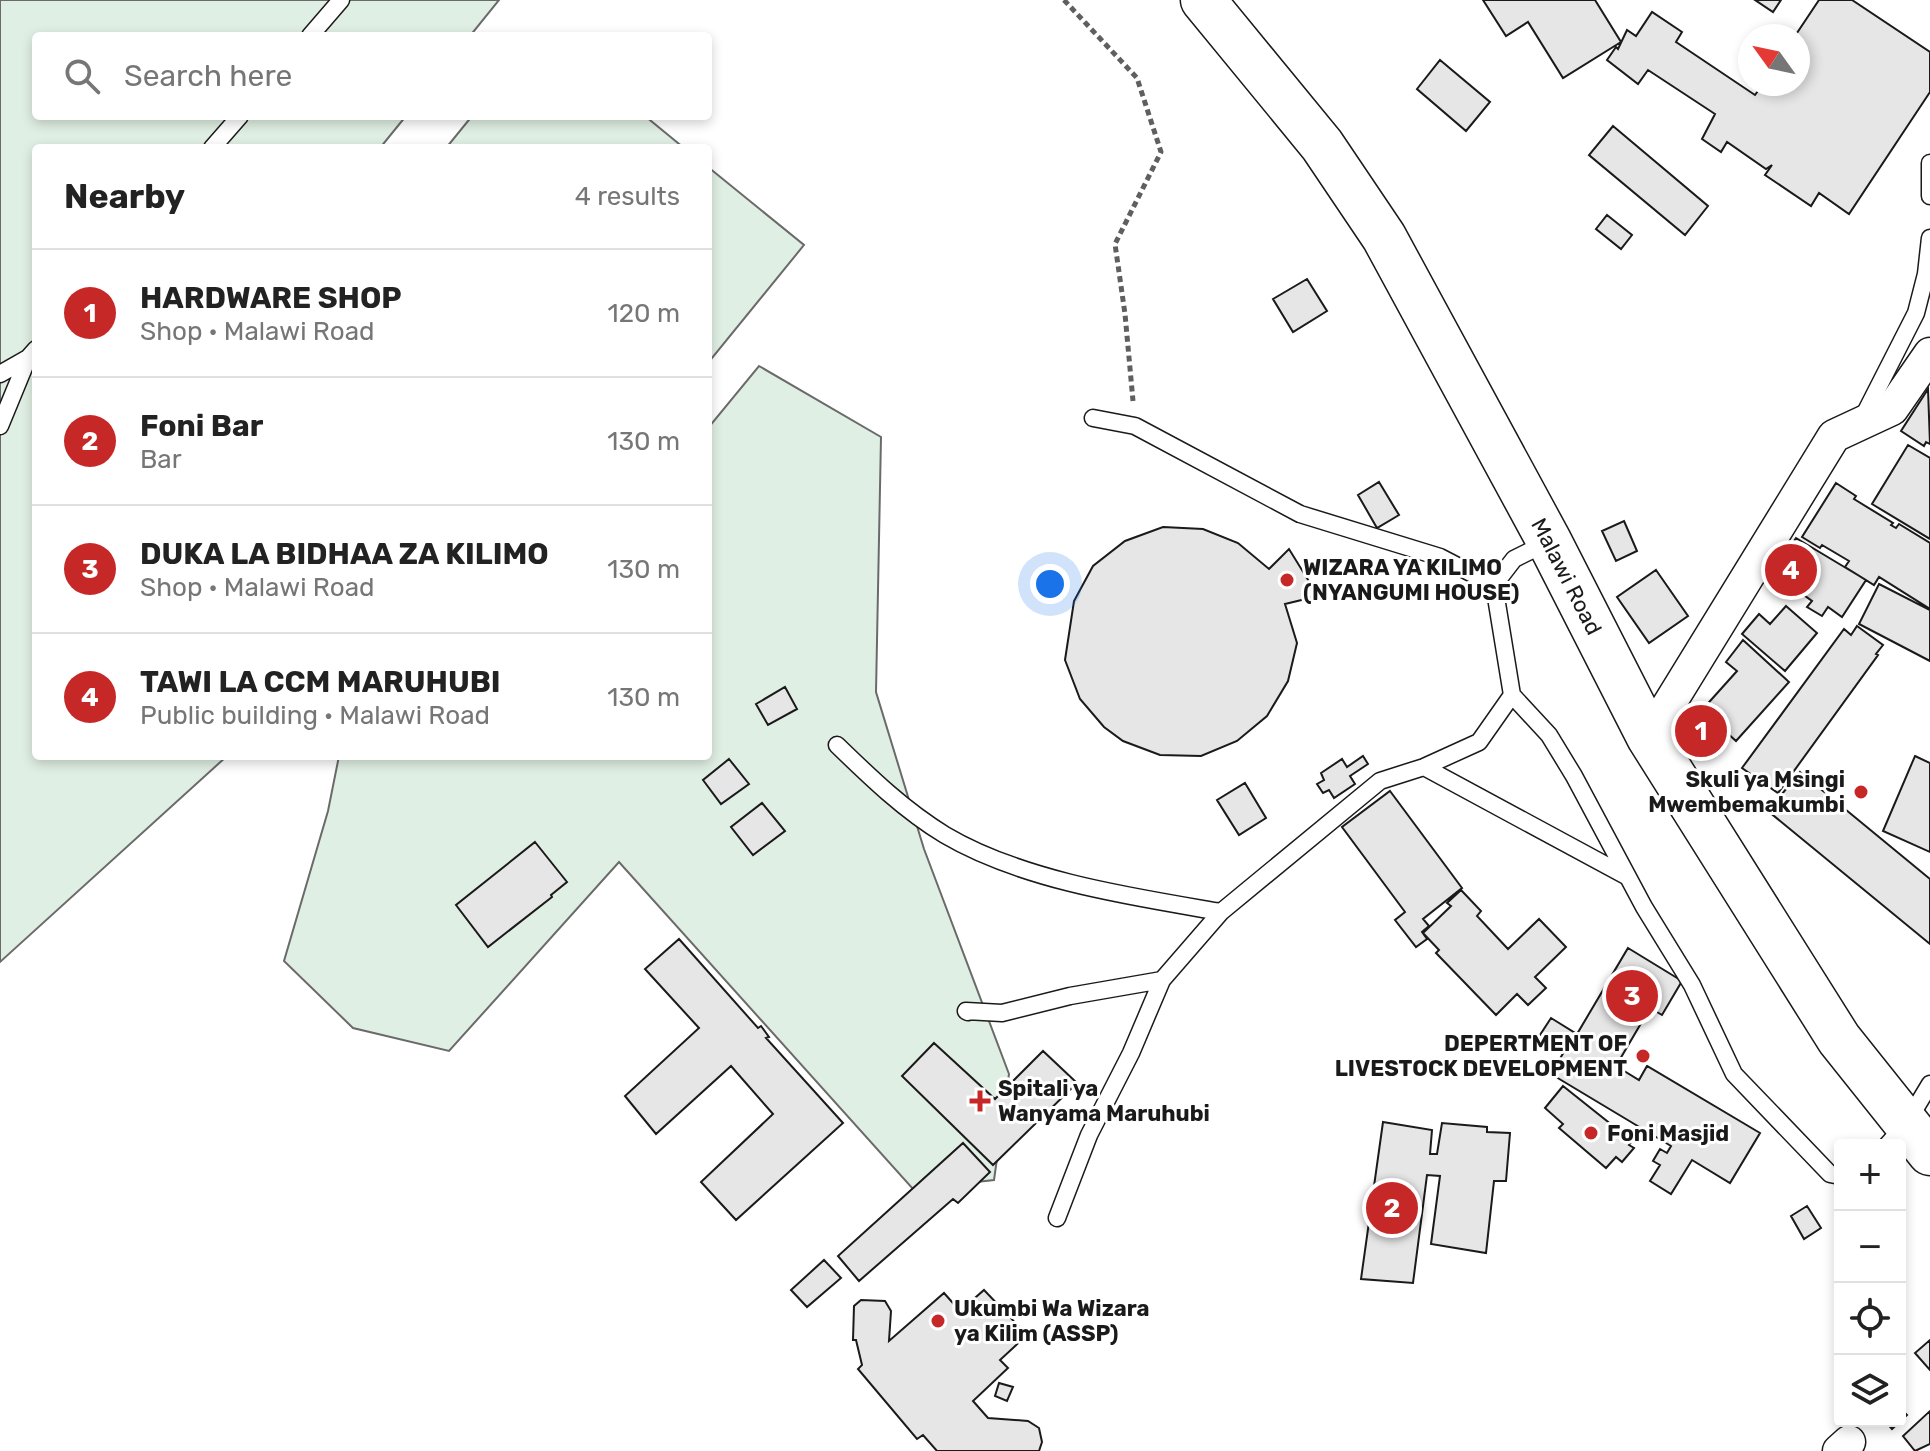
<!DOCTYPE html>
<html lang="en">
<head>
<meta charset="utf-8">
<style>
	body { margin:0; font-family:Rubik,sans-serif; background:#f6f6f6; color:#222 }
	.controls { position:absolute; right:24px; bottom:24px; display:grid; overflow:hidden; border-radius:8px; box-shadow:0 4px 12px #0003 }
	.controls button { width:72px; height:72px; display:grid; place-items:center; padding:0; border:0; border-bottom:2px solid #e0e0e0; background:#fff; color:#222; font:40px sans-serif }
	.compass { position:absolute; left:1738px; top:24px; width:72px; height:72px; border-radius:50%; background:#fff; box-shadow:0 4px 12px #0003; rotate:303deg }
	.you { position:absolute; left:1050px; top:584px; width:28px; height:28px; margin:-20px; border:6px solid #fff; border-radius:50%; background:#1a73e8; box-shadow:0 0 0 12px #1a73e833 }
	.badge { display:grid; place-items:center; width:52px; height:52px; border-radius:50%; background:#c62828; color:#fff; font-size:26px; font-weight:700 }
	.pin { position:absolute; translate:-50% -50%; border:4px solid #fff; box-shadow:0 2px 8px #0006 }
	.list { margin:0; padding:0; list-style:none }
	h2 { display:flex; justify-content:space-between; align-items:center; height:104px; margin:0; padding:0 32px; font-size:34px }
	h2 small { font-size:26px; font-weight:400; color:#767676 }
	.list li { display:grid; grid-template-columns:52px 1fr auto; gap:24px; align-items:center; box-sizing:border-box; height:128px; padding:0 32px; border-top:2px solid #e0e0e0 }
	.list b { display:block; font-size:30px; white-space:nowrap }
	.list p { margin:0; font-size:26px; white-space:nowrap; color:#767676 }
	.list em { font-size:26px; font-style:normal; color:#767676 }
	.icon { flex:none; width:44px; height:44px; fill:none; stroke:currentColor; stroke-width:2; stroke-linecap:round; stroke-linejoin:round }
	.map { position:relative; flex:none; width:1930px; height:1451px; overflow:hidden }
	.search { position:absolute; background:#fff; box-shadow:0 4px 12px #0003; left:32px; top:32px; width:680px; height:88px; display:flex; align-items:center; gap:20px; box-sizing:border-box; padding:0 28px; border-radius:8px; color:#767676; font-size:30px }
	.panel { position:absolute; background:#fff; box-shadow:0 4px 12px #0003; left:32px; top:144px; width:680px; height:616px; border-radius:8px }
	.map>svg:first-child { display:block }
	.green { fill:#e0efe3; stroke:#6a6a6a; stroke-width:2 }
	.building { fill:#e6e6e6; stroke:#1a1a1a; stroke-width:2 }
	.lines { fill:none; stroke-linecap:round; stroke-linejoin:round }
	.lane-casing { stroke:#1a1a1a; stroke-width:19 }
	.street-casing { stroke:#1a1a1a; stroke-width:35 }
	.primary-casing { stroke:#1a1a1a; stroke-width:47 }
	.path { stroke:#5f5f5f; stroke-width:5; stroke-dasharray:6 4; stroke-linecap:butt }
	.lane { stroke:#fff; stroke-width:16 }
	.street { stroke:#fff; stroke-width:32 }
	.primary { stroke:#fff; stroke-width:44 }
	.poi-dot { fill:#c62828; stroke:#fff; stroke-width:3 }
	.labels { text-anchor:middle; stroke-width:6; stroke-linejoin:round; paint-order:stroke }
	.poi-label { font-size:22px; font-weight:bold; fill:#1a1a1a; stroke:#fff; text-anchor:start }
	.street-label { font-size:22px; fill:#1a1a1a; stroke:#fff }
</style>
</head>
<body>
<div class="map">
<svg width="1930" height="1451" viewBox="0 0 1930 1451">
	<rect width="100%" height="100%" fill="#fff"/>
	<!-- green -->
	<path class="green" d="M0,0H499L470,36H36V116H406L380,148H36V756H227L0,962Z
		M472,116H645L684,148H446Z
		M708,167L804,245L708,363Z
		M759,366L881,437L876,692L924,849L1009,1074L994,1180L913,1189L619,862L449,1051L353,1028L284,961L328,811L339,756H708V428Z"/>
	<!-- building -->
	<path class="building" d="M1483,0H1595L1621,42L1563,78L1528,22L1506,36Z
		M1755,0H1781L1773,12Z
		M1819,0H1852L1930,52V92L1849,214L1819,193L1811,206L1765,175L1772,165L1766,169L1727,142L1721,152L1702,139L1715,114L1648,70L1638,84L1607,60L1616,47L1618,49L1627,30L1636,36L1652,12L1682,32L1676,42L1755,95L1763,84H1798V36H1795Z
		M1440,60L1490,102L1466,131L1417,89Z
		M1613,126L1708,206L1685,235L1589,155Z
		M1607,215L1632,235L1621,249L1596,229Z
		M1307,279L1327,311L1293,332L1273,299Z
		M1928,389L1930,444L1926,442L1924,446L1901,431Z
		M1908,445L1930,458V539L1872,504Z
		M1379,482L1399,515L1377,528L1358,495Z
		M1836,483L1856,496L1854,499L1893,523L1891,525L1896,528L1899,524L1930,543V609L1879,577L1874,585L1845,567L1849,561L1822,545L1820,548L1802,537Z
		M1624,521L1637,551L1616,561L1602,531Z
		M1163,527L1203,529L1238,543L1269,569L1289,549L1318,596L1285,604L1297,643L1288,681L1267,716L1237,741L1201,756L1160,755L1123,741L1104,727L1080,699L1065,660L1074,601L1093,566L1125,541Z
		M1796,538L1866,580L1842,617L1828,607L1822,616L1807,607L1812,601L1773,573Z
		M1656,570L1688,616L1649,643L1617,597Z
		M1879,584L1930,610V661L1859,624Z
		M1786,606L1817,633L1785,671L1742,634L1759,614L1770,624Z
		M1857,626L1883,645L1876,654L1878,655L1778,793L1742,768L1844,629L1851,635Z
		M1743,640L1789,682L1736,741L1702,710L1737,671L1726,662Z
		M785,687L797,709L768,725L756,704Z
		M1363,756L1368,764L1350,776L1355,784L1334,798L1329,790L1323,793L1317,784L1324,780L1321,773L1342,759L1347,767Z
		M1915,756L1930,763V852L1883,831Z
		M729,759L749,784L721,804L703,780Z
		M1800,772L1930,879V944L1768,811Z
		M1245,783L1266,818L1239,835L1217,800Z
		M1390,791L1462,888L1423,919L1429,926L1422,932L1427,939L1416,947L1395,920L1405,912L1342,827Z
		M762,803L785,831L753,855L731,827Z
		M535,842L567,882L551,895L552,897L488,947L456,905Z
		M1461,890L1481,911L1477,916L1508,949L1539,919L1566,947L1535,977L1546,988L1528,1005L1517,994L1496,1015L1436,953L1439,950L1423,933L1451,906L1447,903Z
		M679,939L758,1028L761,1026L769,1037L766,1038L843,1123L736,1220L701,1182L773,1114L731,1066L656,1134L625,1096L699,1028L645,969Z
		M1628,948L1682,981L1662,1015L1650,1008L1616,1066L1639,1080L1647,1066L1760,1133L1730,1183L1692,1160L1671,1194L1650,1181L1660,1165L1653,1161L1660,1149L1667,1153L1671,1146L1551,1074L1565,1050L1540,1035L1551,1018L1577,1034Z
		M934,1043L995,1099L1043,1051L1077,1083L993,1165L902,1076Z
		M1563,1086L1632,1141L1629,1145L1634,1148L1622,1162L1616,1157L1606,1168L1559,1128L1563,1124L1545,1108Z
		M1383,1122L1432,1130L1430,1154H1437L1442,1123L1487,1127V1132L1510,1133L1506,1181H1494L1486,1253L1431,1244L1440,1176L1427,1175L1413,1283L1361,1279Z
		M963,1143L990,1172L958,1203L953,1199L859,1281L838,1256Z
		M1807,1206L1821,1228L1804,1239L1791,1216Z
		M824,1260L841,1278L807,1307L791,1290Z
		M984,1290L1027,1335L1000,1360L1008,1368L973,1401L988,1418L1028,1421L1039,1428L1042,1442L1039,1451H937L923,1435L917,1439L858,1369L862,1365L856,1340H853L854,1306L861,1300L885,1301L891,1311L889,1341L944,1293L960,1311Z
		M1930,1340V1370L1915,1353Z
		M999,1383L1013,1387L1007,1401L995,1396Z
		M1900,1408L1907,1415L1892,1429L1885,1421H1900Z
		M1930,1411V1444L1915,1451L1903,1436Z"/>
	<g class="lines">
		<defs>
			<path id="lane" d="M310,36L341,0
				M212,148L240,116
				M1930,163V196
				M0,374L28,358L36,349
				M1093,418L1135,426L1300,514L1440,557L1494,585
				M1862,419L1916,313L1926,274L1930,238
				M0,426L28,358
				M1512,695L1549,735L1574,776L1644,907L1692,985L1734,1074L1830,1174L1840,1176
				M837,745C871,778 904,810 945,835C1023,881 1133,897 1221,912
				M1424,767L1626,876
				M968,1012L966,1011L1002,1013L1070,996L1162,980L1221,912L1380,781L1424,767L1479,742L1512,695L1494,585L1514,559L1548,542
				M1887,1145L1906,1124L1930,1084
				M1057,1218L1089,1135L1131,1053L1162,980"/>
			<path id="street" d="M1649,737L1834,436L1892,409L1930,354
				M1839,1451L1849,1442"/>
			<g id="primary">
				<path id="s1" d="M1203,0L1322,145L1384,237L1549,541L1649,737L1839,1039L1930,1153"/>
			</g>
		</defs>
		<!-- lane casing -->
		<use href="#lane" class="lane-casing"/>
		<!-- street casing -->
		<use href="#street" class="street-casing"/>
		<!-- primary casing -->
		<use href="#primary" class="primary-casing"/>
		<!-- path -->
		<path class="path" d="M1064,0L1137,78L1161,152L1115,244L1125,314L1133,401"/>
		<!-- lane -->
		<use href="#lane" class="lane"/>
		<!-- street -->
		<use href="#street" class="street"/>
		<!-- primary -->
		<use href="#primary" class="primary"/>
	</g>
	<!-- markers -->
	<g class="poi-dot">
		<circle cx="1287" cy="580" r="8"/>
		<circle cx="1861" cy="792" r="8"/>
		<circle cx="1643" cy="1056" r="8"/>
		<path d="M976 1089h8v8h8v8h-8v8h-8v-8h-8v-8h8z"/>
		<circle cx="1591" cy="1133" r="8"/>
		<circle cx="938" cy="1321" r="8"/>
	</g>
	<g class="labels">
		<!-- poi labels -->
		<g class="poi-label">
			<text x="1303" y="575">WIZARA YA KILIMO<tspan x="1303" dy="25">(NYANGUMI HOUSE)</tspan></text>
			<text x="1845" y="787" text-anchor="end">Skuli ya Msingi<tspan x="1845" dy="25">Mwembemakumbi</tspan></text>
			<text x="1627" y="1051" text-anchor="end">DEPERTMENT OF<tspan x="1627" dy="25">LIVESTOCK DEVELOPMENT</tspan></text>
			<text x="998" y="1096">Spitali ya<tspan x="998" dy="25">Wanyama Maruhubi</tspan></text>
			<text x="1607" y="1141">Foni Masjid</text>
			<text x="954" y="1316">Ukumbi Wa Wizara<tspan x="954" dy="25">ya Kilim (ASSP)</tspan></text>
		</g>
		<!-- street labels -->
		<g class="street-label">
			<text dy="8" stroke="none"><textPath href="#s1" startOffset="684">Malawi Road</textPath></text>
		</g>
	</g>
</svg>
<div class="controls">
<button>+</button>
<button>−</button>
<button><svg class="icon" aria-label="locate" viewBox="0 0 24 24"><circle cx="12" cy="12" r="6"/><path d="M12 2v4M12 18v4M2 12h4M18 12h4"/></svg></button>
<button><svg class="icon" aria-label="layers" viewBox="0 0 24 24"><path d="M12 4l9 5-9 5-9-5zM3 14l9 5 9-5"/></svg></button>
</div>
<svg class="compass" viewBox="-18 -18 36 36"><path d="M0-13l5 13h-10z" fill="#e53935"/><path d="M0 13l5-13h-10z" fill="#767676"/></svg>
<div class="you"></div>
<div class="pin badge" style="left:1701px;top:731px">1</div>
<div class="pin badge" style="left:1392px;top:1208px">2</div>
<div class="pin badge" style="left:1632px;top:996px">3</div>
<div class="pin badge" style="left:1791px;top:570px">4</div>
<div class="search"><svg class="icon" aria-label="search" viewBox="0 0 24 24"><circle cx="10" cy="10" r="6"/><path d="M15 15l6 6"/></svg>Search here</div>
<section class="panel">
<h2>Nearby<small>4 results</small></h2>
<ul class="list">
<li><span class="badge">1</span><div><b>HARDWARE SHOP</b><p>Shop · Malawi Road</p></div><em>120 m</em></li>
<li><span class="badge">2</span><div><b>Foni Bar</b><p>Bar</p></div><em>130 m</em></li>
<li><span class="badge">3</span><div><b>DUKA LA BIDHAA ZA KILIMO</b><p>Shop · Malawi Road</p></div><em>130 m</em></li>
<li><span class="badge">4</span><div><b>TAWI LA CCM MARUHUBI</b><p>Public building · Malawi Road</p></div><em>130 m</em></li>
</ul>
</section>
</div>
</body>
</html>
